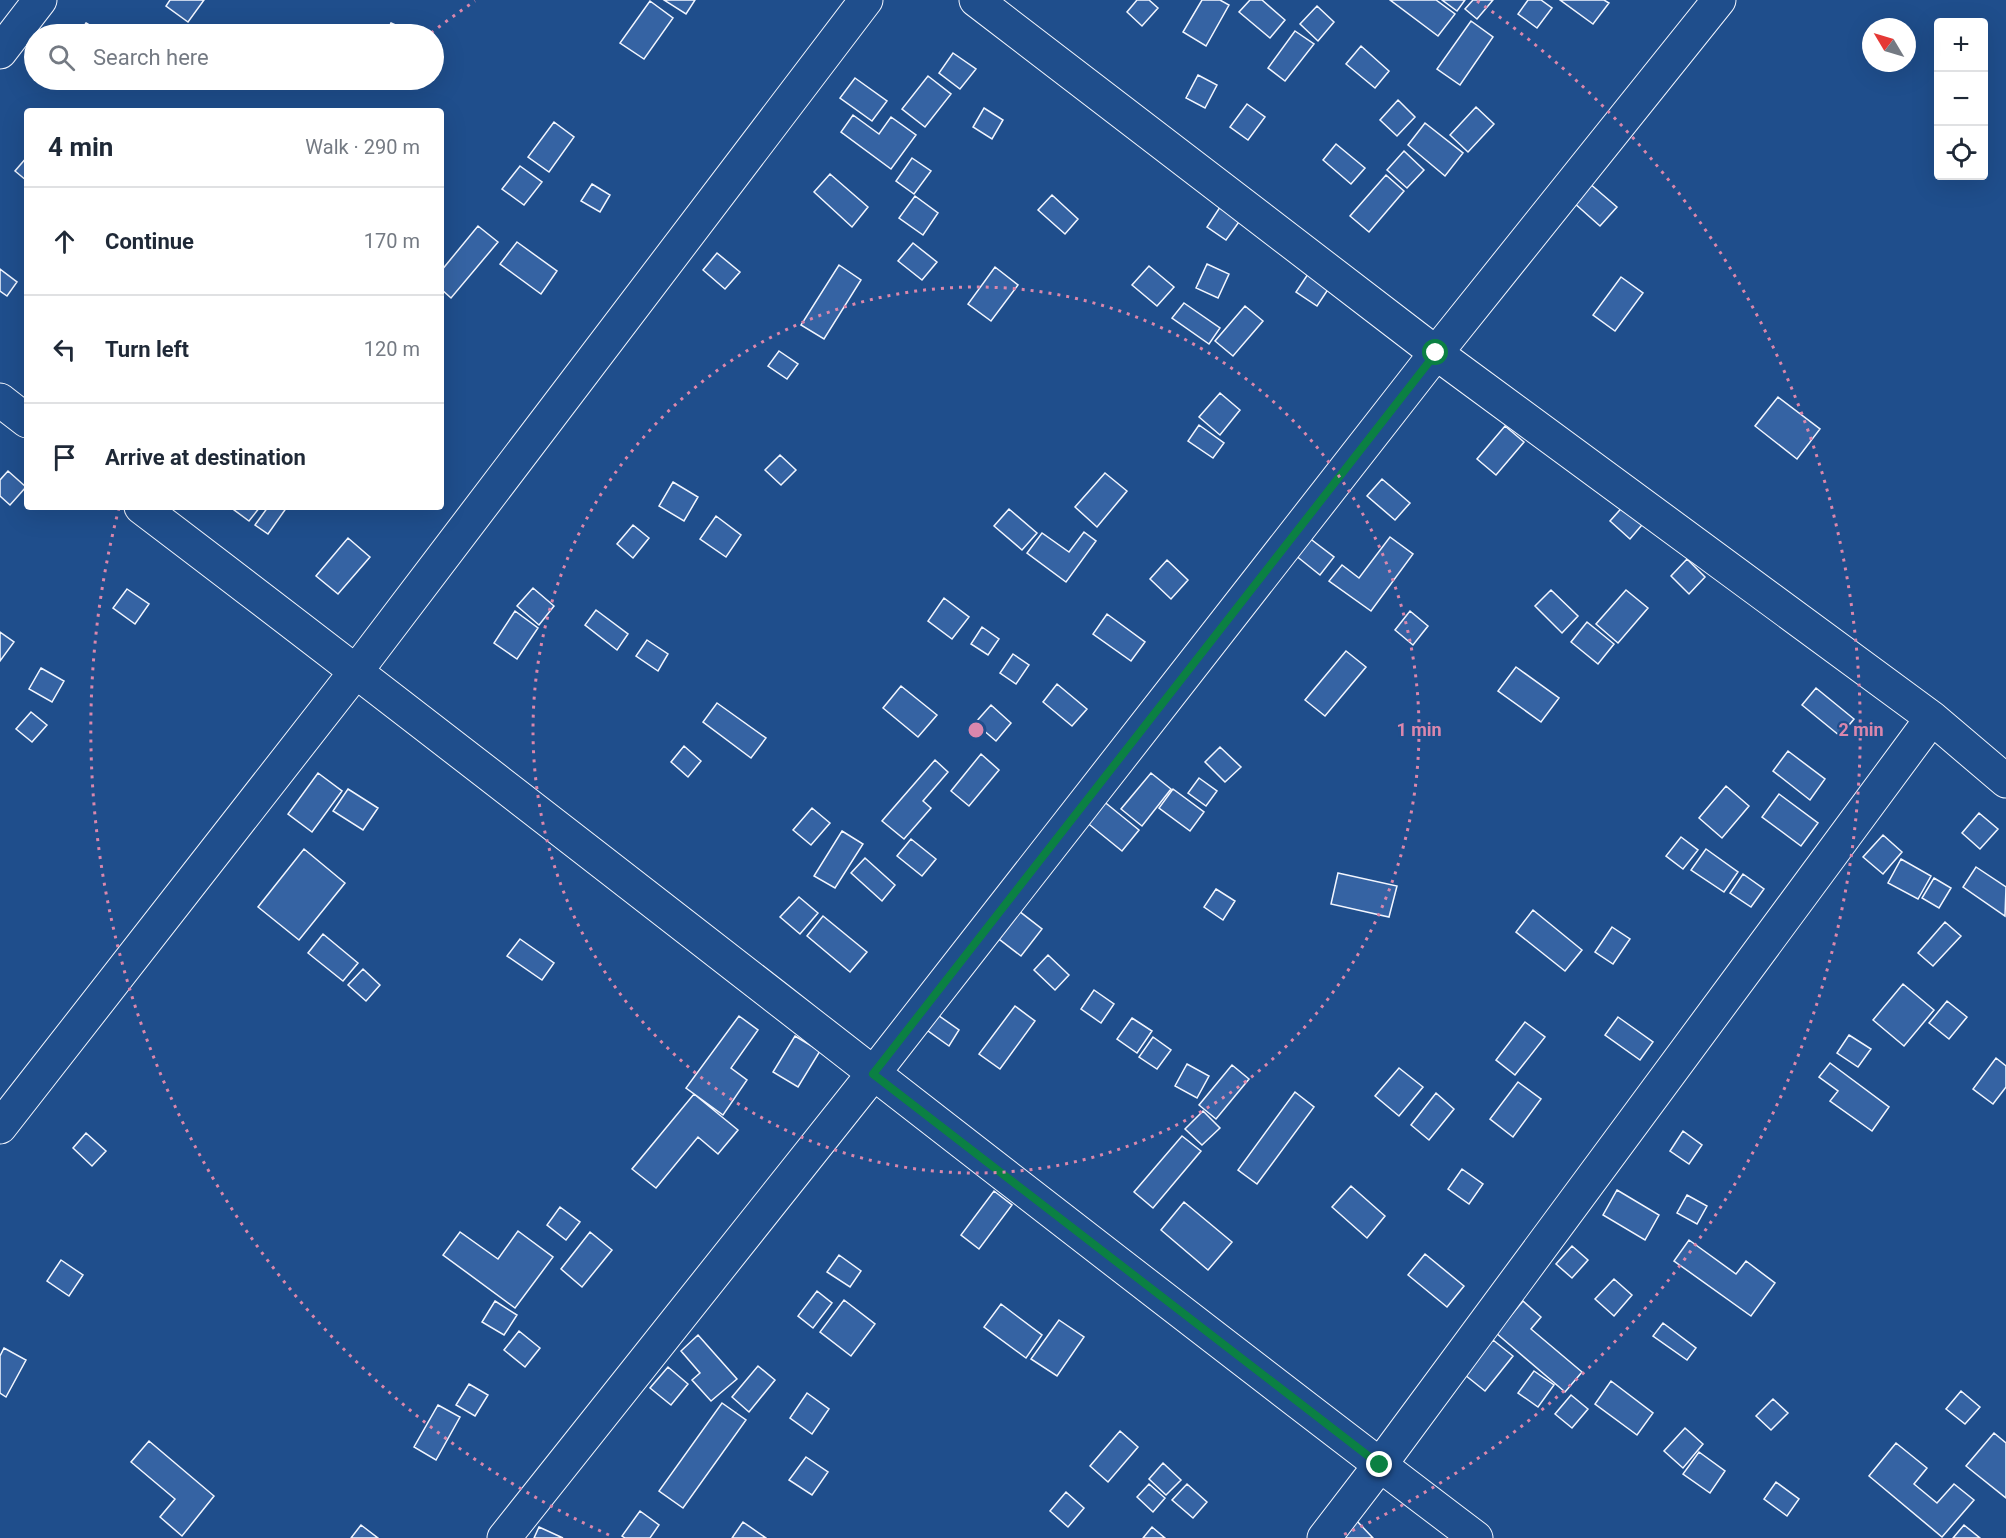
<!DOCTYPE html>
<html lang="en">
<head>
<meta charset="utf-8">
<style>
	body { margin:0; font-family:Roboto,sans-serif; background:#f2f2f3; color:#1f2937 }
	.controls { position:absolute; right:18px; top:18px; display:grid; overflow:hidden; border-radius:6px; box-shadow:0 6px 24px #0002 }
	.controls button { width:54px; height:54px; display:grid; place-items:center; padding:0; border:0; border-bottom:2px solid #e0e1e3; background:#fff; color:#1f2937; font:30px sans-serif }
	.compass { position:absolute; left:1862px; top:18px; width:54px; height:54px; border-radius:50%; background:#fff; box-shadow:0 6px 24px #0002; rotate:308deg }
	.stop { position:absolute; width:18px; height:18px; margin:-14px; border:4px solid #0b8043; border-radius:50%; background:#fff }
	.stop.end { background:#0b8043; border-color:#fff; box-shadow:0 2px 6px #0008 }
	.list { margin:0; padding:0; list-style:none }
	h2 { display:flex; justify-content:space-between; align-items:center; height:78px; margin:0; padding:0 24px; font-size:26px }
	h2 small { font-size:20px; font-weight:400; color:#747a83 }
	.list li { display:grid; grid-template-columns:39px 1fr auto; gap:18px; align-items:center; box-sizing:border-box; height:108px; padding:0 24px; border-top:2px solid #e0e1e3 }
	.list b { display:block; font-size:22px; white-space:nowrap }
	.list em { font-size:20px; font-style:normal; color:#747a83 }
	.icon { flex:none; width:33px; height:33px; fill:none; stroke:currentColor; stroke-width:2; stroke-linecap:round; stroke-linejoin:round }
	.map { position:relative; flex:none; width:2006px; height:1538px; overflow:hidden }
	.search { position:absolute; background:#fff; box-shadow:0 6px 24px #0002; left:24px; top:24px; width:420px; height:66px; display:flex; align-items:center; gap:15px; box-sizing:border-box; padding:0 21px; border-radius:33px; color:#747a83; font-size:22px }
	.panel { position:absolute; background:#fff; box-shadow:0 6px 24px #0002; left:24px; top:108px; width:420px; height:402px; border-radius:6px }
	.map>svg:first-child { display:block }
	.building { fill:#3563a3; stroke:#f2f6ff; stroke-width:1.5 }
	.lines { fill:none; stroke-linecap:round; stroke-linejoin:round }
	.street-casing { stroke:#f2f6ff; stroke-width:35 }
	.street { stroke:#1f4e8c; stroke-width:33 }
	.route { stroke:#0b8043; stroke-width:8 }
	.ring { fill:none; stroke:#da87ad; stroke-width:3; stroke-dasharray:3 6 }
	.centre { fill:#da87ad; stroke:#1f4e8c; stroke-width:3 }
	.ring-label { font-size:18px; text-anchor:middle; font-weight:bold; fill:#da87ad; stroke:#1f4e8c; stroke-width:4.5; stroke-linejoin:round; paint-order:stroke }
</style>
</head>
<body>
<div class="map">
<svg width="2006" height="1538" viewBox="0 0 2006 1538">
	<rect width="100%" height="100%" fill="#1f4e8c"/>
	<!-- building -->
	<path class="building" d="M170,0H204L188,22L166,6Z
		M664,0H695L686,14Z
		M1137,0H1149L1158,8L1142,26L1127,12Z
		M1202,0H1220L1229,5L1206,46L1183,32Z
		M1250,0H1262L1285,20L1270,38L1239,12Z
		M1390,0H1436L1455,14L1438,36Z
		M1442,0H1465L1457,11Z
		M1473,0H1493L1477,19L1465,9Z
		M1528,0H1541L1552,8L1537,28L1518,14Z
		M1560,0H1604L1609,3L1593,24Z
		M650,1L673,18L644,59L620,43Z
		M1317,6L1334,22L1318,41L1300,24Z
		M1471,21L1493,37L1460,85L1437,69Z
		M86,23L105,34H79Z
		M391,23L416,34H386Z
		M1295,31L1314,44L1285,81L1268,68Z
		M1361,46L1389,71L1375,88L1346,64Z
		M953,53L976,69L960,89L939,73Z
		M1198,75L1217,85L1205,108L1186,98Z
		M928,76L951,94L925,127L902,109Z
		M855,78L887,101L872,121L840,98Z
		M1398,100L1415,117L1397,136L1380,120Z
		M1247,104L1265,117L1248,140L1230,127Z
		M1476,107L1494,124L1468,152L1450,135Z
		M984,108L1003,120L992,139L973,127Z
		M853,115L879,134L891,117L916,135L891,169L841,132Z
		M554,122L574,137L549,172L528,157Z
		M1425,123L1463,153L1445,176L1408,145Z
		M1336,144L1365,168L1351,184L1323,160Z
		M1404,151L1424,170L1407,188L1387,170Z
		M27,157V181L15,171Z
		M912,158L931,171L914,194L896,181Z
		M520,166L542,182L524,205L502,189Z
		M830,174L868,207L852,227L814,192Z
		M1386,175L1404,191L1369,232L1350,216Z
		M1589,183L1617,207L1600,226L1573,202Z
		M592,184L610,195L600,212L581,201Z
		M1052,195L1078,219L1065,234L1038,210Z
		M915,196L938,213L923,235L899,218Z
		M1224,201L1244,215L1226,240L1207,227Z
		M478,226L498,242L451,298L441,289V271Z
		M517,242L557,271L541,294L500,264Z
		M913,243L937,262L922,280L898,261Z
		M717,253L740,272L725,289L703,270Z
		M1207,264L1229,274L1218,298L1196,288Z
		M839,265L861,280L824,339L801,325Z
		M1149,266L1174,287L1157,306L1132,285Z
		M995,267L1018,285L991,321L968,304Z
		M0,269L17,282L7,296L0,291Z
		M1310,271L1331,285L1317,306L1296,292Z
		M1621,277L1643,293L1615,331L1593,315Z
		M1184,303L1220,328L1209,344L1172,318Z
		M1245,306L1263,321L1233,356L1215,341Z
		M779,351L798,364L787,379L768,366Z
		M1220,393L1240,410L1220,435L1199,417Z
		M1778,397L1820,429L1797,459L1755,426Z
		M1199,425L1224,443L1213,458L1188,441Z
		M1505,426L1524,442L1496,475L1477,459Z
		M780,455L796,470L781,485L765,470Z
		M8,471L26,487L10,505L0,496V480Z
		M1105,473L1127,491L1097,527L1075,507Z
		M1382,479L1410,503L1395,520L1367,496Z
		M673,482L698,497L684,521L659,506Z
		M1627,502L1647,519L1630,539L1610,521Z
		M230,507H260L249,521Z
		M268,507H287L268,534L255,525Z
		M1009,509L1037,533L1022,550L994,526Z
		M716,516L741,535L726,557L700,539Z
		M633,525L649,538L633,558L617,544Z
		M1084,532L1096,541L1066,582L1027,553L1042,533L1069,552Z
		M1304,534L1334,557L1320,575L1290,551Z
		M1390,537L1413,554L1371,611L1329,581L1342,565L1359,578Z
		M348,538L370,557L338,594L316,576Z
		M1687,559L1705,577L1689,594L1671,576Z
		M1167,560L1188,580L1171,599L1150,579Z
		M533,588L554,606L539,625L517,606Z
		M127,589L149,604L135,624L113,608Z
		M1551,590L1578,616L1562,633L1535,606Z
		M1626,590L1648,608L1618,643L1596,624Z
		M944,598L969,617L952,639L928,621Z
		M596,610L628,634L617,650L585,625Z
		M515,611L538,628L517,659L494,643Z
		M1410,611L1428,626L1413,645L1395,630Z
		M1107,614L1145,642L1131,661L1093,634Z
		M1587,622L1614,644L1598,664L1571,642Z
		M982,627L999,639L988,655L971,644Z
		M0,632L14,642L0,661Z
		M647,640L668,654L658,671L636,656Z
		M1346,651L1366,667L1325,716L1305,700Z
		M1013,654L1029,665L1016,684L1000,673Z
		M1516,667L1559,698L1541,722L1498,691Z
		M41,668L64,681L52,702L29,689Z
		M1057,684L1087,709L1072,726L1043,702Z
		M901,686L937,715L918,737L883,708Z
		M1816,688L1854,719L1840,736L1802,705Z
		M717,703L766,738L751,758L703,722Z
		M991,705L1011,723L996,741L975,723Z
		M31,712L47,725L32,742L16,729Z
		M684,746L701,761L688,777L671,762Z
		M1220,747L1241,767L1225,782L1205,762Z
		M1788,751L1825,779L1810,800L1773,771Z
		M981,754L999,770L969,806L951,791Z
		M935,760L948,772L923,801L931,808L904,839L882,821Z
		M318,773L342,791L312,832L288,814Z
		M1151,773L1171,789L1142,826L1121,809Z
		M1199,778L1217,791L1206,806L1188,793Z
		M1726,786L1749,806L1722,838L1699,818Z
		M348,789L378,808L363,830L333,811Z
		M1173,789L1204,812L1190,831L1159,808Z
		M1779,794L1818,823L1801,846L1762,817Z
		M1102,800L1139,830L1122,851L1085,821Z
		M812,808L830,823L811,845L793,830Z
		M1979,813L1998,829L1980,849L1962,833Z
		M842,831L863,844L835,888L814,876Z
		M1883,835L1902,852L1883,874L1863,857Z
		M1681,837L1698,850L1683,869L1666,856Z
		M911,839L936,859L922,876L897,856Z
		M304,849L345,883L299,940L258,907Z
		M1706,849L1738,872L1724,892L1691,870Z
		M865,858L895,885L882,901L851,873Z
		M1901,859L1931,876L1918,899L1888,883Z
		M1976,867L2006,887L2005,916L1963,887Z
		M1338,873L1397,886L1389,917L1331,904Z
		M1743,874L1764,889L1751,907L1730,893Z
		M1934,878L1951,888L1939,908L1922,898Z
		M1216,889L1235,901L1223,920L1204,907Z
		M799,897L818,913L800,934L780,917Z
		M1015,908L1042,929L1021,956L995,936Z
		M1533,910L1582,950L1565,971L1516,932Z
		M823,916L867,952L850,972L807,936Z
		M1945,922L1961,936L1933,966L1918,953Z
		M1612,927L1630,939L1613,964L1595,952Z
		M323,934L358,963L343,981L308,953Z
		M520,939L554,963L542,980L507,956Z
		M1048,955L1069,975L1055,990L1034,970Z
		M363,969L380,985L366,1001L348,985Z
		M1903,984L1934,1010L1904,1046L1873,1020Z
		M1094,990L1114,1004L1101,1023L1081,1009Z
		M1947,1001L1967,1017L1949,1039L1929,1023Z
		M1015,1006L1035,1021L1000,1069L979,1054Z
		M935,1013L959,1030L949,1046L924,1028Z
		M739,1016L758,1030L731,1068L747,1080L723,1115L686,1088Z
		M1618,1017L1653,1042L1640,1060L1605,1035Z
		M1132,1018L1152,1031L1137,1053L1117,1039Z
		M1525,1022L1545,1037L1515,1075L1496,1060Z
		M1849,1035L1871,1049L1858,1067L1837,1053Z
		M795,1036L820,1051L798,1087L773,1072Z
		M1153,1037L1171,1050L1157,1069L1139,1057Z
		M1996,1058L2006,1066V1087L1993,1104L1973,1089Z
		M1830,1063L1889,1107L1872,1131L1830,1101L1838,1091L1819,1077Z
		M1187,1064L1209,1076L1197,1098L1175,1086Z
		M1232,1065L1249,1079L1216,1119L1199,1105Z
		M1399,1068L1423,1087L1399,1116L1375,1096Z
		M1518,1082L1541,1099L1513,1137L1490,1119Z
		M1295,1092L1314,1107L1257,1184L1238,1170Z
		M1436,1093L1454,1109L1429,1140L1411,1125Z
		M694,1094L738,1130L718,1154L698,1137L656,1188L632,1169Z
		M1203,1111L1220,1128L1202,1145L1185,1129Z
		M1683,1131L1702,1145L1689,1164L1670,1151Z
		M86,1133L106,1151L92,1166L73,1148Z
		M1182,1136L1201,1151L1153,1208L1134,1192Z
		M1462,1169L1483,1184L1469,1204L1448,1189Z
		M1351,1186L1385,1216L1367,1238L1332,1207Z
		M1617,1190L1659,1215L1645,1240L1603,1215Z
		M994,1191L1012,1205L979,1249L961,1235Z
		M1687,1195L1707,1206L1697,1224L1677,1213Z
		M1184,1202L1232,1242L1208,1270L1161,1230Z
		M560,1207L580,1222L566,1240L547,1225Z
		M518,1231L553,1257L515,1308L443,1255L460,1232L498,1259Z
		M590,1232L612,1250L582,1287L561,1269Z
		M1689,1240L1736,1274L1746,1261L1775,1283L1751,1316L1674,1261Z
		M1572,1246L1588,1260L1572,1278L1556,1264Z
		M1425,1254L1464,1286L1447,1307L1408,1275Z
		M839,1255L861,1271L850,1287L827,1272Z
		M61,1260L83,1275L69,1296L47,1281Z
		M1614,1279L1632,1295L1614,1316L1595,1299Z
		M817,1291L832,1303L813,1328L798,1316Z
		M844,1300L875,1324L851,1356L820,1332Z
		M495,1301L517,1315L504,1335L482,1322Z
		M1523,1301L1541,1317L1531,1329L1582,1372L1565,1392L1496,1333Z
		M1001,1304L1042,1335L1026,1358L984,1327Z
		M1059,1320L1084,1337L1057,1376L1031,1359Z
		M1663,1323L1696,1348L1687,1360L1653,1336Z
		M519,1331L540,1348L525,1367L504,1350Z
		M698,1335L737,1379L711,1401L692,1380L700,1373L681,1351Z
		M1493,1340L1513,1356L1485,1391L1465,1375Z
		M4,1348L26,1360L6,1397L0,1393V1356Z
		M758,1366L775,1380L749,1412L732,1397Z
		M668,1367L688,1384L671,1405L650,1388Z
		M1534,1371L1554,1385L1538,1407L1518,1393Z
		M1611,1381L1653,1413L1637,1435L1595,1404Z
		M469,1384L488,1395L475,1416L456,1405Z
		M1961,1391L1980,1407L1965,1424L1946,1409Z
		M807,1393L829,1409L812,1434L790,1418Z
		M1571,1395L1588,1409L1572,1428L1555,1414Z
		M1773,1399L1788,1413L1771,1430L1756,1416Z
		M722,1403L746,1420L683,1508L659,1491Z
		M438,1405L460,1417L436,1460L414,1447Z
		M1685,1428L1703,1444L1683,1468L1664,1451Z
		M1120,1431L1138,1447L1108,1482L1090,1466Z
		M1994,1433L2006,1443V1498L1966,1466Z
		M149,1441L214,1496L182,1536L160,1517L175,1499L131,1462Z
		M1896,1443L1927,1468L1914,1484L1937,1503L1954,1484L1974,1500L1942,1537L1869,1476Z
		M1699,1452L1725,1471L1710,1493L1683,1474Z
		M806,1457L828,1472L812,1495L789,1480Z
		M1163,1463L1181,1480L1166,1495L1149,1479Z
		M1776,1482L1799,1499L1787,1516L1764,1499Z
		M1149,1484L1165,1498L1153,1512L1137,1497Z
		M1187,1484L1207,1502L1193,1518L1172,1500Z
		M1066,1492L1084,1508L1068,1527L1050,1511Z
		M640,1511L659,1525L650,1538H625L622,1536Z
		M1354,1518L1373,1538H1342Z
		M743,1522L766,1538H732Z
		M361,1525L378,1538H351Z
		M1964,1525L1980,1538H1953Z
		M539,1527L563,1538H534Z
		M1152,1527L1165,1538H1143Z"/>
	<g class="lines">
		<defs>
			<path id="street" d="M976,0L1436,353L1932,718L2006,781
				M0,52L40,0
				M0,400L27,421
				M141,507C589,847 1028,1198 1476,1538
				M0,1127L357,670L866,0
				M504,1538L873,1074L1436,353L1719,0
				M1324,1538L1380,1465L1932,718"/>
		</defs>
		<!-- street casing -->
		<use href="#street" class="street-casing"/>
		<!-- street -->
		<use href="#street" class="street"/>
	</g>
	<g class="lines">
		<!-- route -->
		<path class="route" d="M1380,1465L873,1074L1436,353"/>
	</g>
	<!-- distance rings -->
	<g class="ring">
		<circle cx="976" cy="730" r="443"/>
		<path d="M609 1535A885 885 0 0 1 119 508M431 33A885 885 0 0 1 475 1M1477 1A885 885 0 0 1 1343 1535"/>
	</g>
	<circle cx="976" cy="730" r="9" class="centre"/>
	<g class="ring-label">
		<text x="1419" y="736">1 min</text>
		<text x="1861" y="736">2 min</text>
	</g>
</svg>
<div class="controls">
<button>+</button>
<button>−</button>
<button><svg class="icon" aria-label="locate" viewBox="0 0 24 24"><circle cx="12" cy="12" r="6"/><path d="M12 2v4M12 18v4M2 12h4M18 12h4"/></svg></button>
</div>
<svg class="compass" viewBox="-18 -18 36 36"><path d="M0-13l5 13h-10z" fill="#e53935"/><path d="M0 13l5-13h-10z" fill="#747a83"/></svg>
<div class="stop" style="left:1436px;top:353px"></div>
<div class="stop end" style="left:1380px;top:1465px"></div>
<div class="search"><svg class="icon" aria-label="search" viewBox="0 0 24 24"><circle cx="10" cy="10" r="6"/><path d="M15 15l6 6"/></svg>Search here</div>
<section class="panel">
<h2>4 min<small>Walk · 290 m</small></h2>
<ul class="list">
<li><svg class="icon" aria-label="ahead" viewBox="0 0 24 24"><path d="M12 20V5M6 11l6-6 6 6"/></svg><div><b>Continue</b></div><em>170 m</em></li>
<li><svg class="icon" aria-label="left" viewBox="0 0 24 24"><path d="M17 20v-9H6M10 6l-5 5 5 5"/></svg><div><b>Turn left</b></div><em>120 m</em></li>
<li><svg class="icon" aria-label="arrive" viewBox="0 0 24 24"><path d="M6 21V4h12l-3 4 3 4H6"/></svg><div><b>Arrive at destination</b></div></li>
</ul>
</section>
</div>
</body>
</html>
